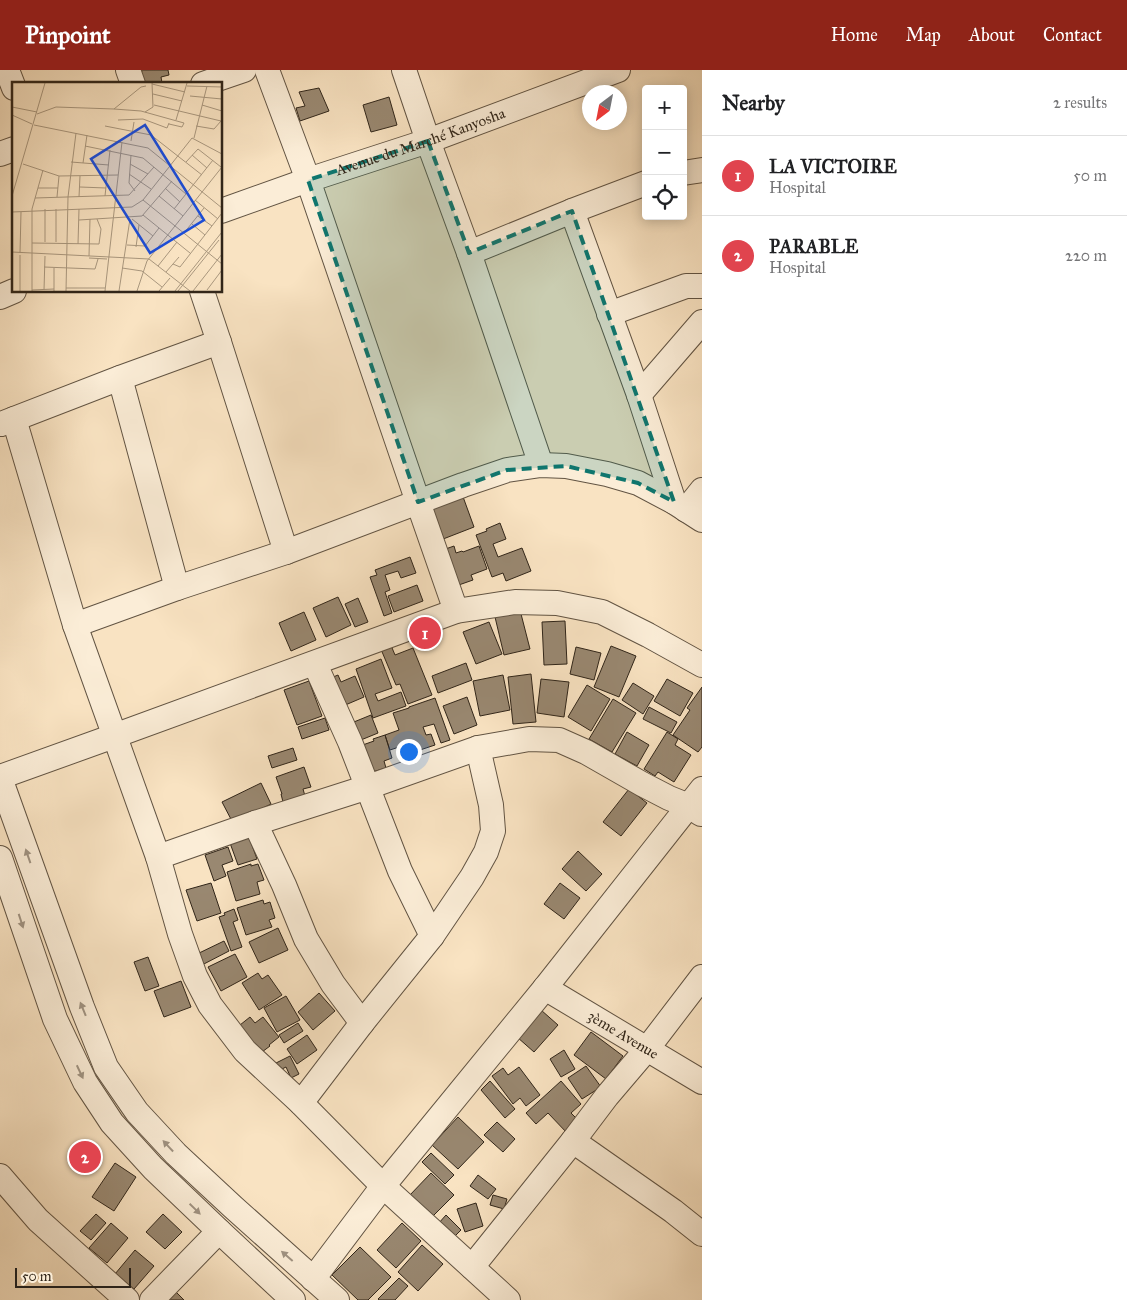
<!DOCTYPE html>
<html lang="en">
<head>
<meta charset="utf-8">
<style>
	body { margin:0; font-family:"IM FELL Great Primer",serif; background:#f2f2f2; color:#202124 }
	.controls { position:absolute; right:15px; top:15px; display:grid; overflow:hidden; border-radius:5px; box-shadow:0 2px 12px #0003 }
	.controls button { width:45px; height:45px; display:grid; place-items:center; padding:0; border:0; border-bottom:1px solid #e0e0e0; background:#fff; color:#202124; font:25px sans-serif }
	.compass { position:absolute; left:582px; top:15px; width:45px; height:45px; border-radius:50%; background:#fff; box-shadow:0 2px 12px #0003; rotate:212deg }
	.scale { position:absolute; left:15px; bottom:12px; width:116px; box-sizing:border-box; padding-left:5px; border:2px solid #302519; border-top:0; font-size:14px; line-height:18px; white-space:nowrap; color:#302519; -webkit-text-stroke:4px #fbedd7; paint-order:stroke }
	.you { position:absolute; left:408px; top:681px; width:18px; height:18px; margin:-12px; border:4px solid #fff; border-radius:50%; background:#1a73e8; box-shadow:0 0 0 8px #1a73e833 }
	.badge { display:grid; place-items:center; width:32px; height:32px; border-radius:50%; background:#8f2418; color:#fff; font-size:16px; font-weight:700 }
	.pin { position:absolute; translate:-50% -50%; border:2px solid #fff; box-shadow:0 1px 5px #0006 }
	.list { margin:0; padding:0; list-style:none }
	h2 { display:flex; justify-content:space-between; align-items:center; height:65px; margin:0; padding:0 20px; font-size:21px }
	h2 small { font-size:16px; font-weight:400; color:#757577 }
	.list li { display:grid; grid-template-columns:32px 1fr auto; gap:15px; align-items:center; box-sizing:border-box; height:80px; padding:0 20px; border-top:1px solid #e0e0e0 }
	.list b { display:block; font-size:19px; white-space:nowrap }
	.list p { margin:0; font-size:16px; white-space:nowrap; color:#757577 }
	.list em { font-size:16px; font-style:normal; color:#757577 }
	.icon { flex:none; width:28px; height:28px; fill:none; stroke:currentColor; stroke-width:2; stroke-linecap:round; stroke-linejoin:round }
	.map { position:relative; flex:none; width:702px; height:1230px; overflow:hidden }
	header { display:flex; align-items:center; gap:30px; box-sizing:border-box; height:70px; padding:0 25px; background:#8f2418; color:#fff }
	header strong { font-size:24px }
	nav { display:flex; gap:28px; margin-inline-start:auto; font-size:18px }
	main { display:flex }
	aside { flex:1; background:#fff }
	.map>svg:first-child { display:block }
	.building { fill:#998871; stroke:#302519 }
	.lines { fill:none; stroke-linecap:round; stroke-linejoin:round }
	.minor-casing { stroke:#625443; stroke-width:26 }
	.minor { stroke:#fbedd7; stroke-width:24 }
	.oneway { fill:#a09382 }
	.marked { fill:#0f766e; fill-opacity:0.2; stroke:#0f766e; stroke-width:4; stroke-dasharray:10 6; stroke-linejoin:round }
	.labels { text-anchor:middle; stroke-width:4.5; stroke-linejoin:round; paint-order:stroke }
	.street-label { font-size:15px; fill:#302519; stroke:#fbedd7 }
	.inset-road { fill:none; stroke:#a9977e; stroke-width:1 }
	.view { fill:#1d4ed8; fill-opacity:0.15; stroke:#1d4ed8; stroke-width:2.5 }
	.inset-edge { fill:none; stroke:#302519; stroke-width:2.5 }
</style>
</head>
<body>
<header>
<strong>Pinpoint</strong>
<nav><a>Home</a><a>Map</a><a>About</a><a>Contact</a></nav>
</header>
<main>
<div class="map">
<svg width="702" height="1230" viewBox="0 0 702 1230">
	<rect width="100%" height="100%" fill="#f9e3c2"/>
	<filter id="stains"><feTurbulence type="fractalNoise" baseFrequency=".004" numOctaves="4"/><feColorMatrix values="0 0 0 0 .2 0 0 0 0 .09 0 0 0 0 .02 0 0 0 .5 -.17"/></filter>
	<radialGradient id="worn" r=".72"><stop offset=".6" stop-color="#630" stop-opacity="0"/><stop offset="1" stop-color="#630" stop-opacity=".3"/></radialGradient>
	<!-- building -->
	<path class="building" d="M141,0H168L169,5L161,7L162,13L139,14L137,3L142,2Z
		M319,18L329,41L300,51L296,38L305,36L299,22Z
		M389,27L397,55L371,62L363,35Z
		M462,424L474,457L438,471L426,437Z
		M500,453L506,469L493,474L498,487L522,478L531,501L506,511L503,503L492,507L476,465L487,461L486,459Z
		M454,476L456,483L462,481L463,482L479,476L487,499L471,505L473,510L453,517L440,481Z
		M410,487L416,503L401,508L398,501L385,505L390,520L385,522L392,543L384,546L370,507L377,505L375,500Z
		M417,515L423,531L394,542L388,526Z
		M338,527L351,555L326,567L313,538Z
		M358,528L368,552L355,557L345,534Z
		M520,540L530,579L504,585L495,547Z
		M304,542L316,570L291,581L279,553Z
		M565,551L567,594L544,595L542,552Z
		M489,552L502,584L476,594L463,562Z
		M390,573L395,585L413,578L432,625L408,634L400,614L396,615L380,577Z
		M611,576L636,586L619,627L594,617Z
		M576,577L601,583L594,610L570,604Z
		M381,589L392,618L375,624L378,631L401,622L406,636L373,648L356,599Z
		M466,593L472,610L438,623L432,606Z
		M531,604L536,652L513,654L508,607Z
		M338,605L341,612L355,606L364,627L336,639L326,610Z
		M503,605L510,640L480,646L473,611Z
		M541,609L569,612L564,647L537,643Z
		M667,609L693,623L680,646L654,631Z
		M309,611L322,646L297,655L284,620Z
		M633,613L654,626L643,644L622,630Z
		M587,615L610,629L591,661L568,647Z
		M702,617V677L698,682L673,665L690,640L687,638Z
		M467,627L477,655L454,664L443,636Z
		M435,628L450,670L441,673L434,654L423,657L426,665L431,664L435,675L402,686L399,677L390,680L385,665L399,660L393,643L409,638V637Z
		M613,629L636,643L612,682L589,669Z
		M649,637L677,652L671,663L643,649Z
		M371,645L378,663L356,672L349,654Z
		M325,648L329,660L302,669L298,657Z
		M627,662L649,675L637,696L615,684Z
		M667,662L678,669L675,675L691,685L674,712L658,702L655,706L644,699Z
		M385,665L392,688L384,691L386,698L366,704L357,677L374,671L373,669Z
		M293,678L297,690L272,698L268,686Z
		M304,697L311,717L303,719L305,726L283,732L281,724H282L276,707Z
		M261,713L271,734L233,753L222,732Z
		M629,719L647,733L621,766L603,752Z
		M249,767L257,789L238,795L230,773Z
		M228,777L233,791L222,795L226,806L214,811L205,785Z
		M578,781L602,804L586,821L562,799Z
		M251,794V796L258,794L264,810L257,812L260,824L236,831L227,802Z
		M211,813L221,843L197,851L186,820Z
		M560,813L580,828L564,849L544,834Z
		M263,830L264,834L270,832L275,848L269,850L272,857L246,865L237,838Z
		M234,839L238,850L233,852L242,877L231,881L219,847L225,845L224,843Z
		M278,858L288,880L259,893L249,872Z
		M224,871L229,881L200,896L195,885Z
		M235,884L247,907L221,921L208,897Z
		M148,887L159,916L145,921L134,892Z
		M258,903L262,909L268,905L282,925L259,940L242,913Z
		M181,911L191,937L164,947L154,921Z
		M319,923L335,941L313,960L298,942Z
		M286,926L300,950L277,962L264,938Z
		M541,940L558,955L534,982L517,967Z
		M250,947L255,953L263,947L279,967L269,975L270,976L258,985L240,955Z
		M298,953L303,961L284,973L279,965Z
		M591,962L623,986L606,1009L574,985Z
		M307,965L317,980L297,994L287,979Z
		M564,980L575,999L561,1007L550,989Z
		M290,986L299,1004L291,1008L286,997L274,1003L270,996Z
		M586,996L601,1017L582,1029L568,1008Z
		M519,997L540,1025L526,1036L520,1028L513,1034L492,1006L503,998L508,1005Z
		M490,1011L515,1039L505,1048L481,1020Z
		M561,1011L581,1034L571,1043L581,1053L568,1064L548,1043L536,1054L526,1043Z
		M458,1047L484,1072L458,1099L432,1075Z
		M497,1052L515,1069L503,1082L484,1065Z
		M431,1083L454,1105L445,1114L422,1092Z
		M115,1093L136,1107L114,1141L92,1127Z
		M431,1103L454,1125L432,1147L409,1126Z
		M478,1105L496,1119L488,1129L470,1116Z
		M493,1125L507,1129L504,1139L490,1135Z
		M476,1133L483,1156L465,1162L457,1139Z
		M96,1144L106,1153L91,1170L80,1161Z
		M163,1144L182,1162L165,1179L146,1162Z
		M446,1145L461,1160L453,1168L438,1154Z
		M111,1153L128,1168L107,1193L89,1178Z
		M402,1153L421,1171L396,1198L377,1180Z
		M422,1175L443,1194L418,1221L398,1202Z
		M360,1177L391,1207L368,1230H358L332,1205Z
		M135,1180L154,1196L134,1219L115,1204Z
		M399,1208L408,1216L395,1230H379L378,1229Z
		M172,1218L184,1230H161Z"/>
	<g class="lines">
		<defs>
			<g id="minor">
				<path d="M7,0L14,18"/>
				<path d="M128,0L133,14"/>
				<path d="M267,0L308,110L418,432L456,541"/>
				<path d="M404,0L428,71L469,183L541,395"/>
				<path d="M203,14L244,0"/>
				<path d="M0,84L14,79"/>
				<path d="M683,103L702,100"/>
				<path id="s1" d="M221,141L308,110L428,71L618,0"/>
				<path d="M572,141L639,325L674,432"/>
				<path d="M469,183L572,141L646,113"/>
				<path d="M202,221L219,272L286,482"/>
				<path d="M0,227L14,221"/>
				<path d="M609,244L686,216H702"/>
				<path d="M120,308L177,518"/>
				<path d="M639,325L702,252"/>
				<path d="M14,349L75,555L158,787L180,864L195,906L210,935L245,981L301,1033L383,1116L508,1230"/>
				<path d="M1,354L120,308L219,272"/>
				<path d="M686,440L702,420"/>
				<path d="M75,555L177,518L286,482L463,415L507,400L541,395L566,396L607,404L638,413L674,432L702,450"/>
				<path d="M315,594L350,672L400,801L432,866"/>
				<path d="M0,707L114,666L456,541L515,532L557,533L602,542L648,565L702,595"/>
				<path d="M0,708L82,937L106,997L137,1042L176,1084L233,1137L337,1230"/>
				<path d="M255,753L284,815L306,869L333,914L362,953"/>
				<path d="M158,787L255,753L368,717L478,678L529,669L559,670L586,682L642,714L669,728L689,736L701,744"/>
				<path d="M0,788L55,949L85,1012L112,1053L153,1098L219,1161L293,1230"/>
				<path id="s2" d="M545,918L702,1012"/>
				<path d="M301,1033L362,953L432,866L472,807L486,782L493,761L491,735L478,678"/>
				<path d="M573,1071L673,1141L702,1164"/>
				<path d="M0,1106L38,1150L127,1230"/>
				<path d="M472,1197L573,1071L607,1026L647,979L702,907"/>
				<path d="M313,1209L383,1116L545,918L702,719"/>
				<path d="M152,1230L219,1161"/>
			</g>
		</defs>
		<!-- minor casing -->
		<use href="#minor" class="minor-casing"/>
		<!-- minor -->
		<use href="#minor" class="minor"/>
	</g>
	<!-- one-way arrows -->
	<defs><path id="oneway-solid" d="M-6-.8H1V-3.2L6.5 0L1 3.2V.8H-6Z" transform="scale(1.25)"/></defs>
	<g class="oneway">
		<use href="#oneway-solid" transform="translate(28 786) rotate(-109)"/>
		<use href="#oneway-solid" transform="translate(21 851) rotate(72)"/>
		<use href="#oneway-solid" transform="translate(83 939) rotate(-112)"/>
		<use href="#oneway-solid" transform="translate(80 1002) rotate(65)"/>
		<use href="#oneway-solid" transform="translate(168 1076) rotate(-133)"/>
		<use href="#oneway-solid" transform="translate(195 1139) rotate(44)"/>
		<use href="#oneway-solid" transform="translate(287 1186) rotate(-139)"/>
	</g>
	<!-- marked area -->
	<path class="marked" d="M428,71L469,183L572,141L674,432L638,413L566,396L507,400L418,432L308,110Z"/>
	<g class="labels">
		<!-- street labels -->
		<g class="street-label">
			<text dy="5" stroke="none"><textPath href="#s1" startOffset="211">Avenue du Marché Kanyosha</textPath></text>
			<text dy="5" stroke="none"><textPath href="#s2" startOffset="91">3ème Avenue</textPath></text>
		</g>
	</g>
	<!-- overview -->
	<g transform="translate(12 12)">
		<rect width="210" height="210" fill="#f9e3c2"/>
		<path class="inset-road" d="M140,2L173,10M175,4L210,5M141,12L170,19M178,14L210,17M142,23L209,39M190,23L210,29M0,25L25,30M102,27L129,5L134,4M133,30L141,25L140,1M25,32L44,25L102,27L129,29L172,41L170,45L157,42M0,33L20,42M106,38L131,37L155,46L157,41M164,38L175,1M22,43L136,66L210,126M93,44L139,53L190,93M184,44L202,47L209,39M182,56L195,4M119,59L122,40M73,64L131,76L174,112M119,73L117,101L123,109M180,73L195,86M59,80L97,83M174,80L186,67L209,85M71,81L75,53M11,82L47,94L106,93M118,82L136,92M117,92L139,107M68,105L94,106M26,106H46M153,106L168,120M0,114L33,1M93,114L98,68M147,114L171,134M45,115L47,94M67,115L68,94M23,116L117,113L142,85M131,118L210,182M183,118L206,137M33,127V160M162,127L201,78M0,130L120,125L131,118L180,56L210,72M131,133L178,171M186,134L200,144M120,137L141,154M67,138L130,134L160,99M180,142L193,153M172,151L192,126M44,160V127M20,161L87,162L89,147L85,137M66,162L67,127M115,163L133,164L147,146M124,165L127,143M0,170L137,177L178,209M8,171L9,130M8,173V209M77,174L78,137M77,176L95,177M161,182L168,185L210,131M146,184L165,160M32,185L83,187L86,177M42,186V209M110,186L130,189L150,205M154,190L167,175M54,206H93M20,208L42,207M32,208L33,174M195,208L210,188M20,209V127L31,88M54,209L56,115L64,51M93,209L110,60M107,209L118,137M125,209L135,179L210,85M147,209L158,196M163,209L210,150M166,209L207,158M181,209L210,172"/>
		<path class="view" d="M133,43L192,138L138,171L79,77Z"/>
		<rect width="210" height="210" class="inset-edge"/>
	</g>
	<rect width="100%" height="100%" filter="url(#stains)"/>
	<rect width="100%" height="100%" fill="url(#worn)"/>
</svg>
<div class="controls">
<button>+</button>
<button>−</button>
<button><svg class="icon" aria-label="locate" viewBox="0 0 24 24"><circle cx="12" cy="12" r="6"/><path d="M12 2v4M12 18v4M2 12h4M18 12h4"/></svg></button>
</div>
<svg class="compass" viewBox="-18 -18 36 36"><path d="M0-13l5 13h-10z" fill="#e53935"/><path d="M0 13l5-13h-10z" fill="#757577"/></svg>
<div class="scale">50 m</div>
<div class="you"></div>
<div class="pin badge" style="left:425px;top:563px;background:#e0444e">1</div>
<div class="pin badge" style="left:85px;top:1087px;background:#e0444e">2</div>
</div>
<aside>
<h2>Nearby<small>2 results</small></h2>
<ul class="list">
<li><span class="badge" style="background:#e0444e">1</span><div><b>LA VICTOIRE</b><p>Hospital</p></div><em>50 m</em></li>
<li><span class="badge" style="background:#e0444e">2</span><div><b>PARABLE</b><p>Hospital</p></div><em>220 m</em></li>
</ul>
</aside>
</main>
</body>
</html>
